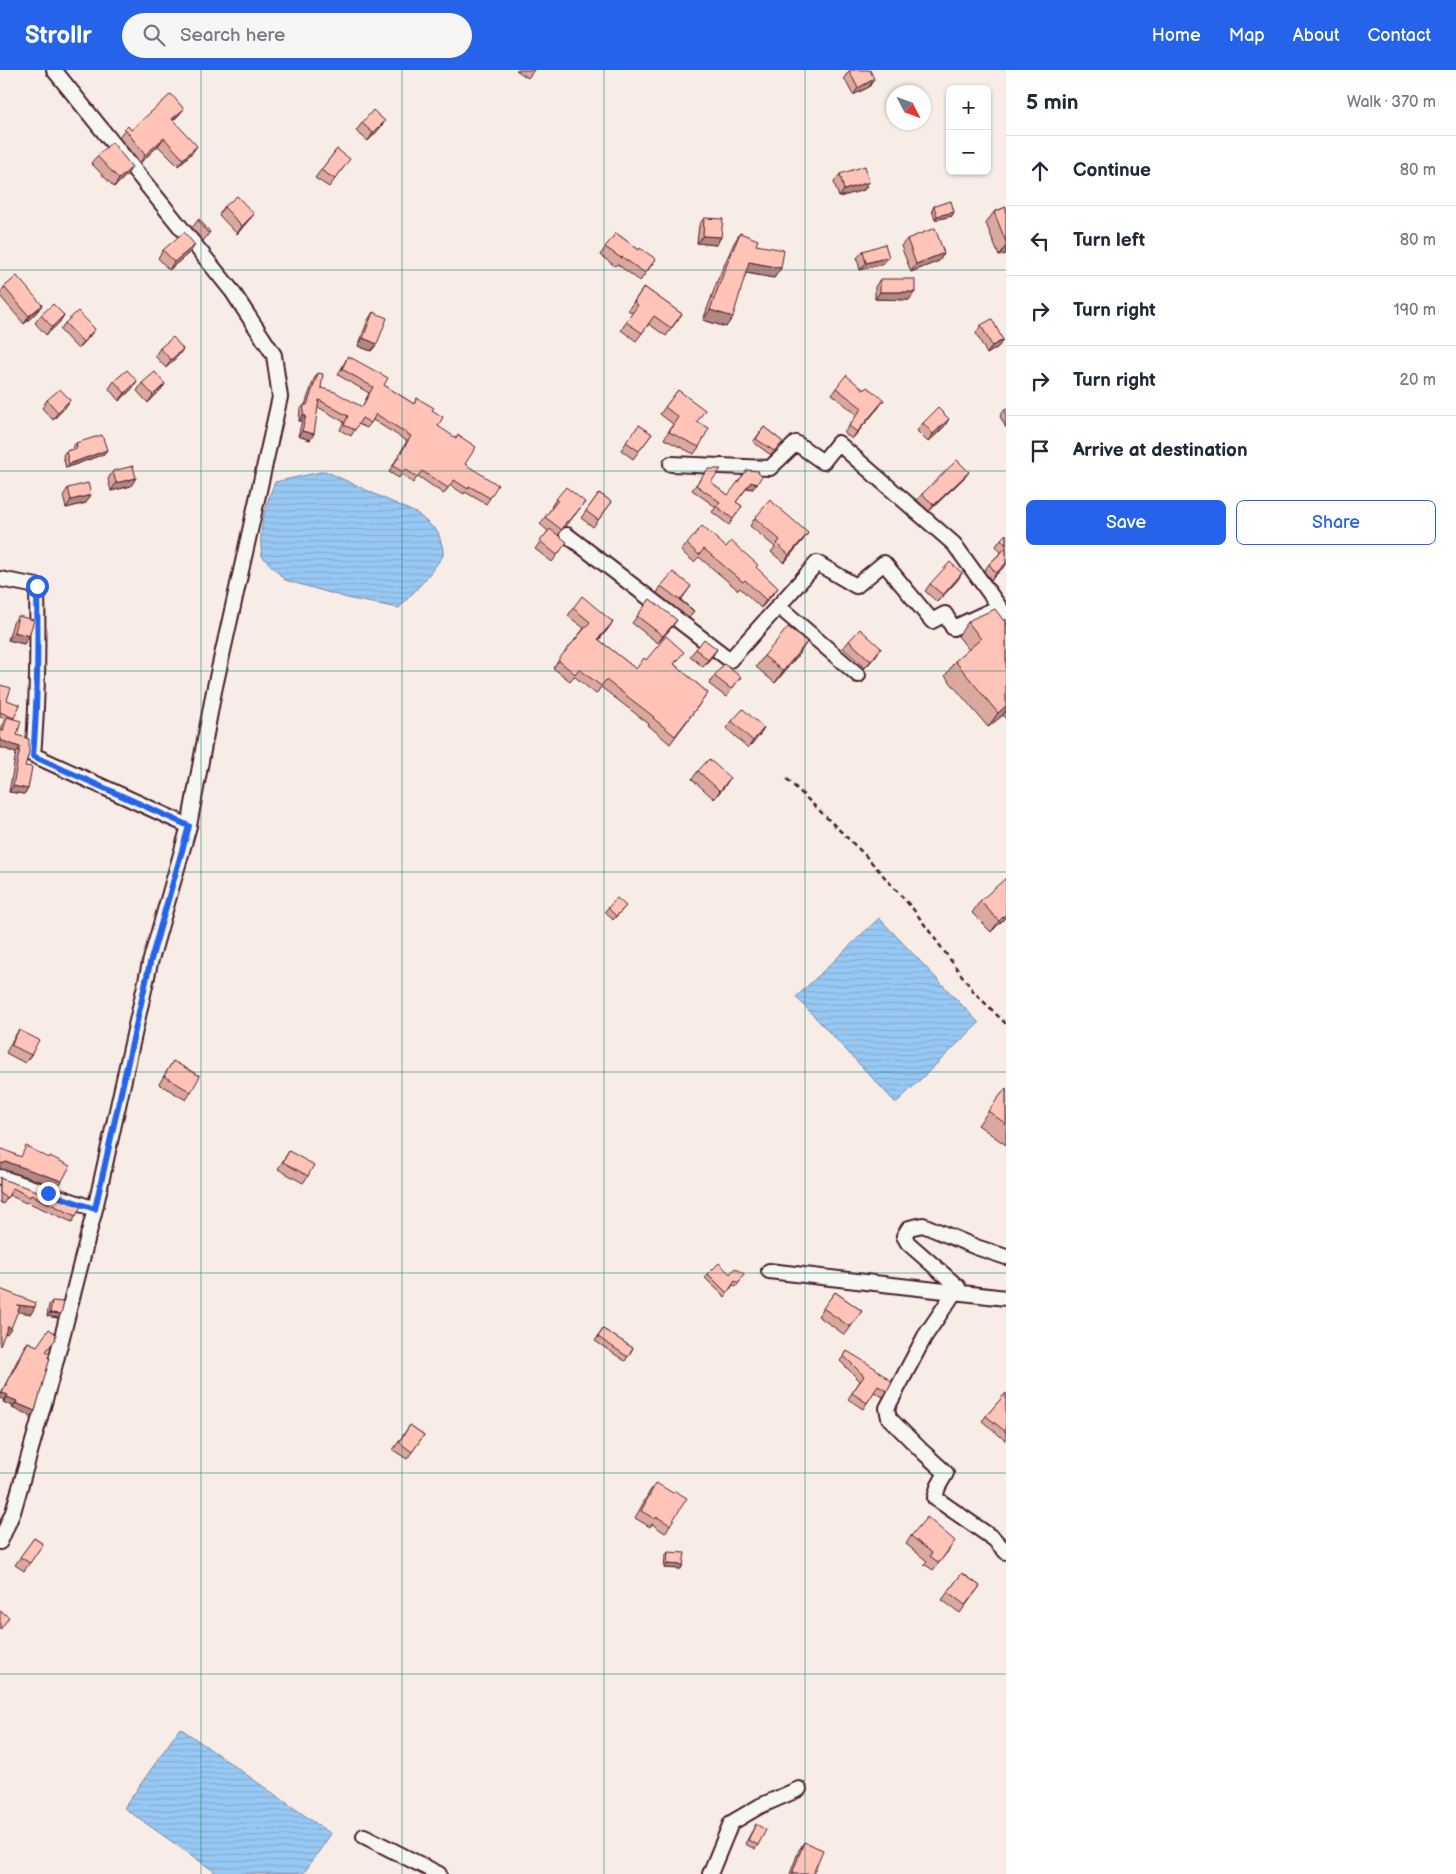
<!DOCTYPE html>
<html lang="en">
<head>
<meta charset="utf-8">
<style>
	body { margin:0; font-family:"Balsamiq Sans",sans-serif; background:#f6f6f7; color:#1f2937 }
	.controls { position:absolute; right:15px; top:15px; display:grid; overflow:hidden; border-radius:8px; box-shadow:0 1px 4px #0004 }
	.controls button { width:45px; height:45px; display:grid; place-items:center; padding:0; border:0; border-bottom:1px solid #e0e1e3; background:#fff; color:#1f2937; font:25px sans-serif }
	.compass { position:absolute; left:886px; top:15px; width:45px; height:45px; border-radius:50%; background:#fff; box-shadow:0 1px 4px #0004; rotate:132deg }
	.stop { position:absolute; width:15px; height:15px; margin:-11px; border:4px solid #2563eb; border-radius:50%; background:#fff }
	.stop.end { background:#2563eb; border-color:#fff; box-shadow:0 1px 5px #0008 }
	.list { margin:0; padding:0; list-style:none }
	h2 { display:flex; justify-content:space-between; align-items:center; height:65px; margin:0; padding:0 20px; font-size:21px }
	h2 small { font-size:16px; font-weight:400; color:#747a83 }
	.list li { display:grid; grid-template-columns:32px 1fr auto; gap:15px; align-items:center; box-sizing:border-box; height:70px; padding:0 20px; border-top:1px solid #e0e1e3 }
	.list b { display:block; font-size:19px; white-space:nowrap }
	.list em { font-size:16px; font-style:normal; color:#747a83 }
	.actions { display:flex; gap:10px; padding:15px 20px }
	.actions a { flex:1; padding:11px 0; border:1px solid #2563eb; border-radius:8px; text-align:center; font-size:18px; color:#2563eb }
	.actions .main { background:#2563eb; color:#fff }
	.icon { flex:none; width:28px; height:28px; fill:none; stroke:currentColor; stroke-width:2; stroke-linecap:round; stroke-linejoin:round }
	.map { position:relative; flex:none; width:1006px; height:1804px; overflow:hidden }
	header { display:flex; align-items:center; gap:30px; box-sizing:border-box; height:70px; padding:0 25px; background:#2563eb; color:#fff }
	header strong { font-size:24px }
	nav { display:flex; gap:28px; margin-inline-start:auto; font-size:18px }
	.search { width:350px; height:45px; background:#f6f6f7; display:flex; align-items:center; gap:12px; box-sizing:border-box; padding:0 18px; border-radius:28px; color:#747a83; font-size:19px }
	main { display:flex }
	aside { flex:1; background:#fff }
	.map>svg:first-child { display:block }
	.water { fill:url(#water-rules); stroke:#7985a4 }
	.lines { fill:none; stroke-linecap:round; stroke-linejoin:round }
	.minor-casing { stroke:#4a1f2b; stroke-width:18 }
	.path { stroke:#4a1f2b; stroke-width:2.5; stroke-dasharray:5 4; stroke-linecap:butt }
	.minor { stroke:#f6f6f2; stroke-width:14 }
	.wall { fill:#dba89e; stroke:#4a1f2b }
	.shaded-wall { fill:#b28881; stroke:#4a1f2b }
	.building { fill:#ffc3b8; stroke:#4a1f2b }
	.route { stroke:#2563eb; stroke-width:6 }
	.grid { fill:none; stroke:#0f766e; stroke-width:1; stroke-opacity:0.55 }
</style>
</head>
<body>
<header>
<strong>Strollr</strong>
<div class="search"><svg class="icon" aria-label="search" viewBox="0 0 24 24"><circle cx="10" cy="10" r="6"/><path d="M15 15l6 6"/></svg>Search here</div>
<nav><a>Home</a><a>Map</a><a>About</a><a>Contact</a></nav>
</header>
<main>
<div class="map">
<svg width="1006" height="1804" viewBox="0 0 1006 1804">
	<defs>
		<pattern id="water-rules" width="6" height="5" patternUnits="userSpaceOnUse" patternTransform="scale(1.25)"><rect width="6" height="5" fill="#98c9f4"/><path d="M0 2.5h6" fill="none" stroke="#84acd1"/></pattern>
	</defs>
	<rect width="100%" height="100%" fill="#f8ece6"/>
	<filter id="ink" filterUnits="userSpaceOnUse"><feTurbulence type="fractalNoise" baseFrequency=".02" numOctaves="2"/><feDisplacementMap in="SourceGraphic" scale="10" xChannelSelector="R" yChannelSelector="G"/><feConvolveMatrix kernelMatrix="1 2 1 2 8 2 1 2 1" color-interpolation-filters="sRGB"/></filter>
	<g filter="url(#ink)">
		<!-- water -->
		<path class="water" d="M325,401L418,444L438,462L443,479V486L424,511L399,538L351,529L285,510L262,486C258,459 265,436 275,412Z
			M879,848L979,953L896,1033L796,927Z
			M180,1658L331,1764L303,1804H218L124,1738Z"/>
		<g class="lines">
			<defs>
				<path id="minor" d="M671,394L770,398L796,373L823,392L838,373L954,474L1006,546
					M567,465L730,590L817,493L856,516L884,493L932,551L945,544L953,558L999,537
					M0,509L37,516C38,573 38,629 33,685L189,756
					M778,536L858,605
					M0,1107L95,1139
					M1006,1187L976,1177L923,1155L909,1158L904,1166L908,1173L958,1217L925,1266L887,1338L889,1348L923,1382L946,1403L938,1417L935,1428L994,1469L1006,1482
					M769,1201L1006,1228
					M0,1472L13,1442L54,1298L95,1139L150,893L189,756L214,621L280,327L274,285L232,221L54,0
					M364,1766L439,1804
					M710,1804L731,1753L760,1736L799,1719"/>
			</defs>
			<!-- minor casing -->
			<use href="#minor" class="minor-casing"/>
			<!-- path -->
			<path class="path" d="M787,709L865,785L913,839L974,922L1006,954"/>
			<!-- minor -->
			<use href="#minor" class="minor"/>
		</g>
		<!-- wall -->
		<path class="wall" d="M516,0H534L528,8Z
			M849,1L874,9L869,17L853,25L844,8Z
			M178,46L173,51L192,83L178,96L158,76L140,93L119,67L125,59L131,60Z
			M362,53L380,58L368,71L356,61Z
			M337,79L344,97L329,117L315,108Z
			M97,86L127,105L114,117L91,93Z
			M840,104L869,112L864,120L839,127L834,112Z
			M934,136L952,146L935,150L932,140Z
			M224,137L254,144L248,151L237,164L219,145Z
			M1006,137V184L999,186L986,153L994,142Z
			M704,148L721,167L716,175L697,173L699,155Z
			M198,150L210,162L203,171L192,158Z
			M616,163L639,180L656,189L640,211L617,194L615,196L600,185Z
			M740,163L756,175L781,198L774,208L746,203L726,257L703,250L718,209L734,173Z
			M907,169L944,183L939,191L911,202L901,176Z
			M195,175L190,182L169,200L158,188L163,180Z
			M863,181L883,194L860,200L857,188Z
			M880,209L909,230L875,229V217Z
			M4,217L42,235L36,243L24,254L0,226V224Z
			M644,217L682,244L666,266L649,254L636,271L621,260L633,243L628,240Z
			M373,242L377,274L371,281L358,276L368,250Z
			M41,245H64L59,253L46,265L35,253Z
			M65,253L89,267L78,279L60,260Z
			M981,255L1003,270L998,277L987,284L976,263Z
			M160,278L183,279L178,286L166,298L155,286Z
			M348,286L384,315L414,334L417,328L432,340L438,356L490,428L486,434L465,422L464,424L450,415L444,424L418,406L413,413L401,404L399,408L389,402L407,371L373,350L367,358L358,354L351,366L340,360L344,352L318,337L310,370L298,366L302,351H299L300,340L304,335H305L314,309L318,303L321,318L362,337L369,323L338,305Z
			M114,311L132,319L119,331L109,319Z
			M142,313L165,314L160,321L148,333L137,321Z
			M836,318L864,320L879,337L852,369L844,363L857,345L832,324Z
			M678,320L697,352L699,377L694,384L664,369L673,354L660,344Z
			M47,330L65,338L53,350L42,338Z
			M1006,338V358L1000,346Z
			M923,353L944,357L928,372L917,361Z
			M639,355L652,364L633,389L621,380Z
			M764,357L783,372L781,376L771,385L753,372Z
			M76,373L104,384L66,398L63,385L66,381L74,379L73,377Z
			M708,399L711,412L728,425L758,403L753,419L747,418L736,432L742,436L729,455L712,442L716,437L692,420Z
			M113,401L131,416L111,421L108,409Z
			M969,402L964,408L929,441L917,430L922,424Z
			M68,418L86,433L66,438L63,426Z
			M599,423L612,432L593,457L581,448Z
			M556,429L585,432L565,457L563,458L558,466L561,480L552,492L535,479L548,461L540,454L552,438L551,437Z
			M755,448L803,470L784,493L771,482L775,477L750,456Z
			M1006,464V495L991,510L984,501L989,494L1001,482L996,476L1001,469Z
			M687,474L726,477L756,498L778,518L772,525L761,538L740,518L738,520L699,487L694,492L681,481Z
			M962,503L957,511L937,532L925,521L930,514Z
			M661,516H691L681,530L694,541L689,548L657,523Z
			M650,529L672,557L658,573L632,553Z
			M573,538L608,559L599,570L636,599L646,590L679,589L674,594L708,623L670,674L648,655L649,654L601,617L596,624L574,606L570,611L553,598L584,558L568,546Z
			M18,546L24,574L8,570L13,553Z
			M1006,549V649L1003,645L988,657L945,606L955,591L969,580L958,566L968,552L1004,551Z
			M849,571L881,578L865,598L843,578Z
			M696,579H717L703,597L690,586Z
			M799,584L775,613L756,597L764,586Z
			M714,606L741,607L726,627L709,614Z
			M0,615L7,630L14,649L17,665L25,696L28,719L24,724L9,722L16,683L0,677V660H1L3,652L5,649L0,647Z
			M732,651L764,658L748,678L726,658Z
			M698,701L730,708L714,729L692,709Z
			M980,831L1006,847L991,862L972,843Z
			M626,836L613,850L605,841L608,838Z
			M19,960L31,985L25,993L6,983L14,967Z
			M173,991L191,1022L186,1030L159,1014Z
			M1006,1018V1075L978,1055Z
			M289,1081L308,1106L303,1113L278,1099Z
			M0,1107L2,1109L76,1146L72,1152L27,1132L26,1133L9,1125L3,1134L0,1132Z
			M708,1204H744L736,1217L733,1215L725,1227L705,1208Z
			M835,1222L862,1241L845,1265L818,1246Z
			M52,1231L58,1248L47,1246L49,1235Z
			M603,1259L633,1278L625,1291L595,1271Z
			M28,1272L46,1281L48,1288L35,1341L31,1346L12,1338L13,1336L3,1332L4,1330L0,1328V1325L24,1277Z
			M847,1281L887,1321L883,1327L874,1322L863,1339L848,1329L860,1311L840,1291Z
			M1006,1323V1371L982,1351L986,1346Z
			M410,1355L424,1365L407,1389L393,1380Z
			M656,1413L670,1455L665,1463L652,1454L650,1457L635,1448L650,1421Z
			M911,1466L950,1479L933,1500L924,1494L927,1491L906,1474Z
			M34,1468L43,1474L24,1501L15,1495Z
			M668,1482L681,1499L664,1498L665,1486Z
			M962,1503L980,1516L960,1543L942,1530Z
			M756,1754L758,1775L755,1779L745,1774Z
			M804,1772L813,1804H790L799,1780Z"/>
		<!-- shaded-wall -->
		<path class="shaded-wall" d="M874,9L869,17L853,25L858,18Z
			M184,39L178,46L166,57L172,49Z
			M385,51L380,58L368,71L373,63Z
			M164,68L158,76L140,93L145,85Z
			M197,76L192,83L178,96L183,89Z
			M132,97L127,105L114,117L119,109Z
			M869,112L864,120L839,127L844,120Z
			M954,142L952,146L935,150L937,146Z
			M254,144L248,151L237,164L242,156Z
			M703,166L721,167L716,175L697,173Z
			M195,175L190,182L169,200L174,192Z
			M1006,176V184L999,186Z
			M944,183L939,191L911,202L916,194Z
			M889,187L883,194L860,200L866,193Z
			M749,192L781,198L774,208L742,202Z
			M880,222H915L909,230L875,229Z
			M42,235L36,243L24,254L29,246Z
			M710,240L733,247L726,257L703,250Z
			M64,245L59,253L46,265L52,257Z
			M95,259L89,267L78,279L83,272Z
			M363,268L377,274L371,281L358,276Z
			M1003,270L998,277L987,284L992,276Z
			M183,279L178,286L166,298L171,290Z
			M137,311L132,319L119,331L125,323Z
			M165,314L160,321L148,333L153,325Z
			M70,330L65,338L53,350L58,342Z
			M884,330L879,337L852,369L857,362Z
			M303,345L306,346L302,351H299Z
			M949,349L944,357L928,372L933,364Z
			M302,361L314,364L310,370L298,366Z
			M107,380L104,384L66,398L69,394Z
			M969,402L964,408L929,441L934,435Z
			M136,408L131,416L111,421L116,413Z
			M751,412L757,414L753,419L747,418Z
			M91,425L86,433L66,438L71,430Z
			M585,432L565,457L560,459L566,452Z
			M808,463L803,470L784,493L789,485Z
			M1006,493V495L991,510L996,503Z
			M962,503L957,511L937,532L943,525Z
			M778,518L772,525L761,538L766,530Z
			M677,550L672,557L658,573L663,566Z
			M613,552L608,559L593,576L598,569Z
			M14,562L29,566L24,574L8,570Z
			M807,572L799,584L775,613L783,601Z
			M881,578L876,586L865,598L871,591Z
			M717,579L712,587L703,597L708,590Z
			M1006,636V640L1003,645L988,657L998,643Z
			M764,658L759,666L748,678L753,671Z
			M0,670L20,677L16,683L0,677Z
			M730,708L725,716L714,729L720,721Z
			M13,716L28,719L24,724L9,722Z
			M1006,844V847L991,862L999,851Z
			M7,1092L62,1111L58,1117L2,1099H0V1094Z
			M17,1235L35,1237L31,1244L13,1241Z
			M50,1243L61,1244L58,1248L47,1246Z
			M8,1256L11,1258L7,1264L3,1263Z
			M2,1323L8,1325L4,1330L0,1328V1326Z
			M7,1327L17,1331L13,1336L3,1332Z
			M16,1333L35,1341L31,1346L12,1338Z
			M667,1494L683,1495L681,1499L664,1498Z"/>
		<!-- building -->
		<path class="building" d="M851,0H870L874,9L858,18L849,1Z
			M171,24L184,39L172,49L197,76L183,89L164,68L145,85L125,59L128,56L131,60Z
			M373,40L385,51L373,63L362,53Z
			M112,72L132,97L119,109L97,86Z
			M337,79L350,89L335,109L321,100Z
			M865,96L869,112L844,120L840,104Z
			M237,126L254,144L242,156L224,137Z
			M951,131L954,142L937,146L934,136Z
			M1006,137V172L994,142Z
			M704,148L723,149L721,167L703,166Z
			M199,149L210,162L208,163L198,150Z
			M935,158L944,183L916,194L907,169Z
			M184,162L195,175L174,192L163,180Z
			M616,163L639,180L640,178L656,189L645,203L622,187L621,188L605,177Z
			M740,163L758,170L756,175L784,180L781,198L749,192L733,247L710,240L725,199Z
			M885,174L889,187L866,193L863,181Z
			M17,206L42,235L29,246L4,217Z
			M880,209H915V222H880Z
			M644,217L682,244L671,258L654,246L642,263L626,252L638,235L634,232Z
			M53,234L64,245L52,257L41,245Z
			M78,241L95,259L83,272L65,253Z
			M373,242L387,248L377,274L363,268Z
			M992,249L1003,270L992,276L981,255Z
			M173,267L183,279L171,290L160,278Z
			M348,286L388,308L384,315L414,334L417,328L434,338L432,340L443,347L438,356L456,368L458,365L476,377L465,394L498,415L490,428L469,416L468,419L454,410L448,418L422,401L417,407L405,399L403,402L393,396L411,366L376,344L371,353L362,348L355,360L344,355L348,346L319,330L314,364L302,361L306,346L303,345L304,335H307L318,303L323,304L321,318L335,322L362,337L373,317L342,299Z
			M127,300L137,311L125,323L114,311Z
			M155,302L165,314L153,325L142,313Z
			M846,305L864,320L867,317L884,330L857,362L849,356L862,338L836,318Z
			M60,319L70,330L58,342L47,330Z
			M678,320L705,340L697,352L709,358L699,377L669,362L678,347L665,337Z
			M938,338L949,349L933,364L923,353Z
			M639,355L652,364L639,381L626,372Z
			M764,357L783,372L774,381L756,369Z
			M102,365L107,380L69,394L66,381L77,378L76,373Z
			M957,390L969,402L934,435L922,424Z
			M133,396L136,408L116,413L113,401Z
			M708,399H721L711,412L728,425L747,400L759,401L758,403L762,406L757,414L751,412L736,432L742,436L733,449L716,436L720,432L696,415Z
			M88,413L91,425L71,430L68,418Z
			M566,417L585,432L571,449L566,452L562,460L545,447L558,430L556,429Z
			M599,423L612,432L598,450L586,441Z
			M770,430L808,463L789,485L777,474L780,470L755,448Z
			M702,456L726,477L731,471L758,495L756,497L778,518L766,530L745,510L743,512L704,479L699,485L687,474Z
			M550,459L567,472L557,485L540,471Z
			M1006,464V475L1001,469Z
			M1006,478V493L996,503L989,494Z
			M950,492L962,503L943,525L930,514Z
			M673,502L691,516L680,530L694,541L661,516Z
			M582,526L613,552L598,569L636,599L644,588L646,590L666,566L684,582L674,594L708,623L675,666L653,648L654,647L606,610L601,616L579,599L575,604L558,590L590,552L573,538Z
			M650,529L677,550L663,566L637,546Z
			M995,539L1004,551L1006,549V636L998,643L955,591L981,569L968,552L972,549Z
			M18,546L34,550L29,566L14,562Z
			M788,557L807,572L783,601L764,586Z
			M860,559L881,578L871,591L849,571Z
			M704,569L717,579L708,590L696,579Z
			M724,594L741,607L731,619L714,606Z
			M0,615L11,618L7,630L20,635L14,648L0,642Z
			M743,639L764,658L753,671L732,651Z
			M7,647L21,651L17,665L29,669V683L25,696L32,697L28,719L13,716L20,677L0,670V660L3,661Z
			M709,689L730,708L720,721L698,701Z
			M1006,808V844L999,851L980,831Z
			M617,828L626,836L616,846L608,838Z
			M19,960L39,970L31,985L11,975Z
			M173,991L200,1006L191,1022L164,1006Z
			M1006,1018V1054L988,1041Z
			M26,1076L49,1088L50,1086L70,1096L62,1111L7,1092L0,1094V1078L21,1087Z
			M289,1081L314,1095L308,1106L283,1092Z
			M0,1107L2,1109L81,1136L76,1146L31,1125L30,1127L13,1118L7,1128L0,1123Z
			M719,1193L730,1204L735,1198L744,1204L739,1213L735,1211L727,1223L708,1204Z
			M0,1219L36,1233L35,1237L17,1235L20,1236L11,1258L8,1256L0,1276Z
			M835,1222L862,1241L850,1257L823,1238Z
			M52,1231L64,1232L61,1244L50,1243Z
			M49,1259L56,1264L55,1270L46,1281L50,1283L48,1288H50L35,1341L16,1333L17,1331L7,1327L8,1325L2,1323L28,1272L37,1276Z
			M603,1259L633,1278L628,1287L598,1267Z
			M847,1281L875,1298L892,1312L887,1321L878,1316L867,1333L852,1323L864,1306L844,1286Z
			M1006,1323V1362L986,1346Z
			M410,1355L424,1365L412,1382L399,1372Z
			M656,1413L673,1423L675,1421L687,1428L670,1455L657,1447L655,1449L641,1441Z
			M927,1447L955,1471L939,1493L930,1486L932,1483L911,1466Z
			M34,1468L43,1474L30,1493L20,1487Z
			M668,1482L685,1483L683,1495L667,1494Z
			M962,1503L980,1516L965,1535L948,1522Z
			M0,1541L9,1547L0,1560Z
			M756,1754L766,1760L758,1775L748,1770Z
			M804,1772L823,1780L813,1804H792Z"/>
	</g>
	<g class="lines" filter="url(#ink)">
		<!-- route -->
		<path class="route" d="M37,516C38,573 38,629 33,686L189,756L150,893L95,1139L48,1123"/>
	</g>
	<!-- grid -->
	<path class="grid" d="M201,0V1804M402,0V1804M604,0V1804M805,0V1804M0,200H1006M0,401H1006M0,601H1006M0,802H1006M0,1002H1006M0,1203H1006M0,1403H1006M0,1604H1006"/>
</svg>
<div class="controls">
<button>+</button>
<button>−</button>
</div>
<svg class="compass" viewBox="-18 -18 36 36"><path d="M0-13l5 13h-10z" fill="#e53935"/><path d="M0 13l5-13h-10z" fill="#747a83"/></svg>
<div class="stop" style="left:37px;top:516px"></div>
<div class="stop end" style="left:48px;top:1123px"></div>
</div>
<aside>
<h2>5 min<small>Walk · 370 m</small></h2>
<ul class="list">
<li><svg class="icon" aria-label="ahead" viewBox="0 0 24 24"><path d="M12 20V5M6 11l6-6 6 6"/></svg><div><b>Continue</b></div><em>80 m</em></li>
<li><svg class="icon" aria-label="left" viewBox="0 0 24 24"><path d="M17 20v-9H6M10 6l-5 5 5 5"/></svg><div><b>Turn left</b></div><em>80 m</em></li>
<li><svg class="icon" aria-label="right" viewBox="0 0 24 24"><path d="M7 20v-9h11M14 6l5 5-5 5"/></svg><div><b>Turn right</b></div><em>190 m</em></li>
<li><svg class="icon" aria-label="right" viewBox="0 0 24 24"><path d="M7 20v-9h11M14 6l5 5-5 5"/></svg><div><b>Turn right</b></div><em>20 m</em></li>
<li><svg class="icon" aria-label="arrive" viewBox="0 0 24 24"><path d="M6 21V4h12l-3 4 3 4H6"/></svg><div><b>Arrive at destination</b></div></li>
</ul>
<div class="actions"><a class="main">Save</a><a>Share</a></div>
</aside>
</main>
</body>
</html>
